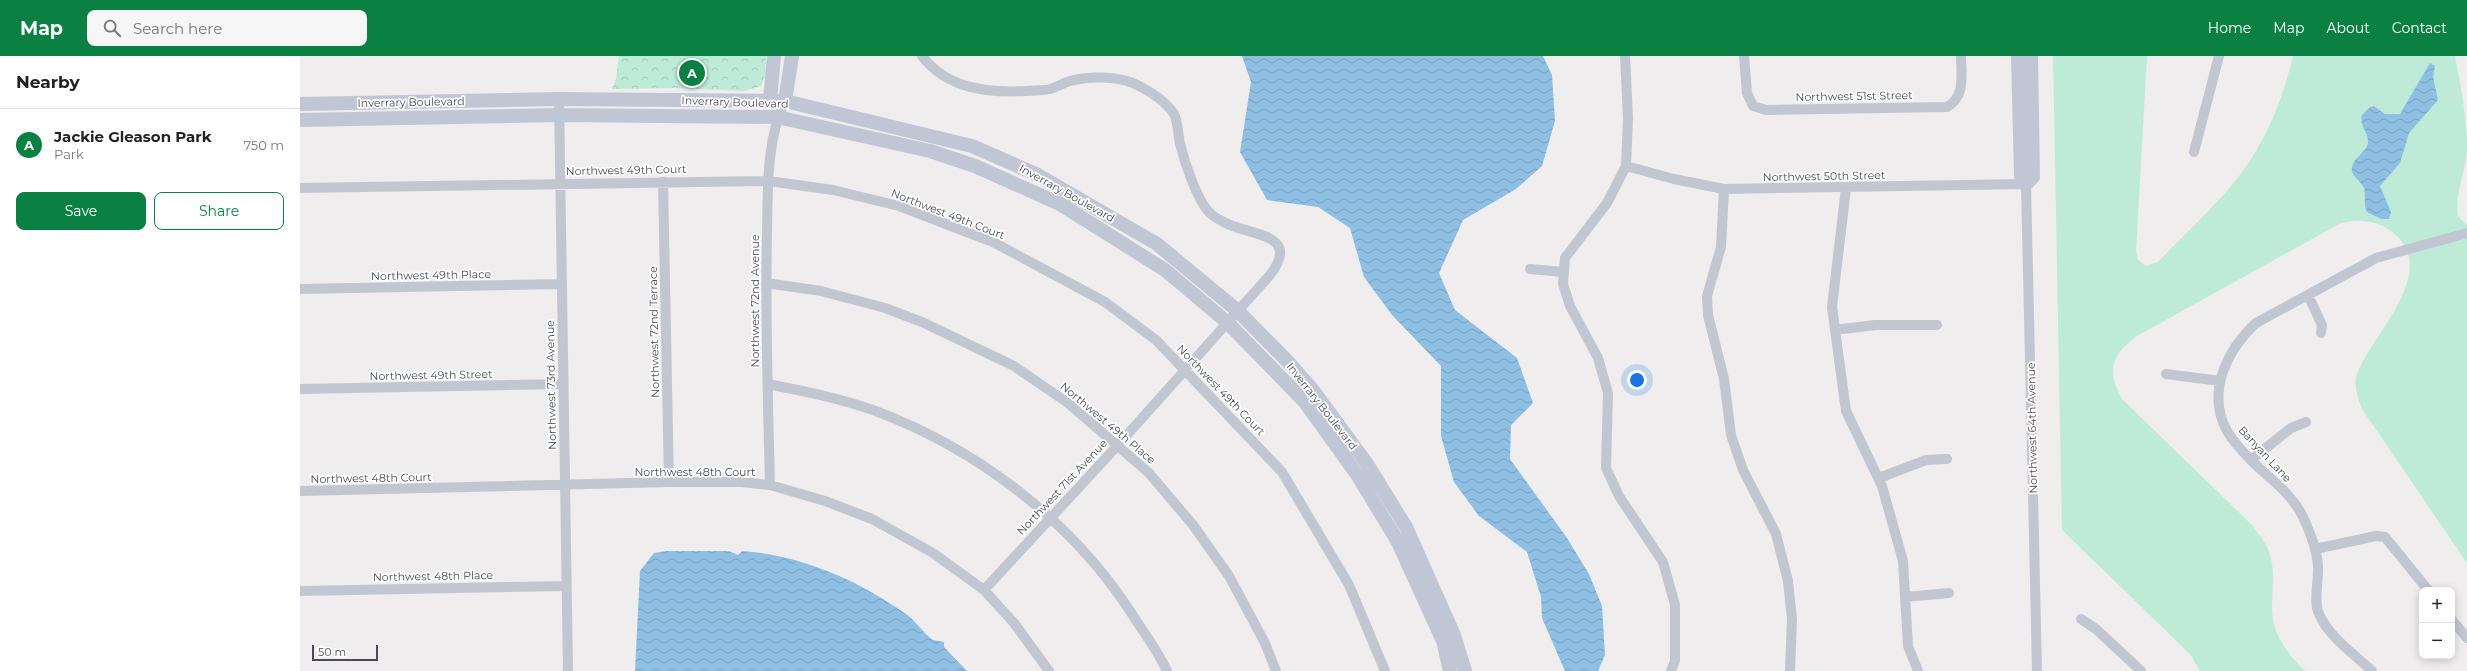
<!DOCTYPE html>
<html lang="en">
<head>
<meta charset="utf-8">
<style>
	body { margin:0; font-family:Montserrat,sans-serif; background:#f6f6f6; color:#222 }
	.controls { position:absolute; right:12px; bottom:12px; display:grid; overflow:hidden; border-radius:8px; box-shadow:0 2px 10px #0003 }
	.controls button { width:36px; height:36px; display:grid; place-items:center; padding:0; border:0; border-bottom:1px solid #e0e0e0; background:#fff; color:#222; font:20px sans-serif }
	.scale { position:absolute; left:12px; bottom:10px; width:66px; box-sizing:border-box; padding-left:4px; border:2px solid #474c58; border-top:0; font-size:11px; line-height:14px; white-space:nowrap; color:#474c58; -webkit-text-stroke:3px #fff; paint-order:stroke }
	.you { position:absolute; left:1337px; top:324px; width:14px; height:14px; margin:-10px; border:3px solid #fff; border-radius:50%; background:#1a73e8; box-shadow:0 0 0 6px #1a73e833 }
	.badge { display:grid; place-items:center; width:26px; height:26px; border-radius:50%; background:#0b8043; color:#fff; font-size:13px; font-weight:700 }
	.pin { position:absolute; translate:-50% -50%; border:2px solid #fff; box-shadow:0 1px 4px #0006 }
	.list { margin:0; padding:0; list-style:none }
	h2 { display:flex; justify-content:space-between; align-items:center; height:52px; margin:0; padding:0 16px; font-size:17px }
	h2 small { font-size:13px; font-weight:400; color:#767676 }
	.list li { display:grid; grid-template-columns:26px 1fr auto; gap:12px; align-items:center; box-sizing:border-box; height:72px; padding:0 16px; border-top:1px solid #e0e0e0 }
	.list b { display:block; font-size:15px; white-space:nowrap }
	.list p { margin:0; font-size:13px; white-space:nowrap; color:#767676 }
	.list em { font-size:13px; font-style:normal; color:#767676 }
	.actions { display:flex; gap:8px; padding:12px 16px }
	.actions a { flex:1; padding:9px 0; border:1px solid #0b8043; border-radius:8px; text-align:center; font-size:14px; color:#0b8043 }
	.actions .main { background:#0b8043; color:#fff }
	.icon { flex:none; width:22px; height:22px; fill:none; stroke:currentColor; stroke-width:2; stroke-linecap:round; stroke-linejoin:round }
	.map { position:relative; flex:none; width:2167px; height:615px; overflow:hidden }
	header { display:flex; align-items:center; gap:24px; box-sizing:border-box; height:56px; padding:0 20px; background:#0b8043; color:#fff }
	header strong { font-size:19px }
	nav { display:flex; gap:22px; margin-inline-start:auto; font-size:14px }
	.search { width:280px; height:36px; background:#f6f6f6; display:flex; align-items:center; gap:10px; box-sizing:border-box; padding:0 14px; border-radius:8px; color:#767676; font-size:15px }
	main { display:flex }
	aside { flex:1; background:#fff }
	.map>svg:first-child { display:block }
	.grass { fill:#beead8 }
	.forest { fill:url(#forest-crowns) }
	.water { fill:url(#water-waves) }
	.lines { fill:none; stroke-linecap:round; stroke-linejoin:round }
	.street { stroke:#c1c6d1; stroke-width:10 }
	.secondary { stroke:#c1c6d4; stroke-width:14 }
	.labels { text-anchor:middle; stroke-width:3.5; stroke-linejoin:round; paint-order:stroke }
	.street-label { font-size:11px; fill:#474c58; stroke:#fff }
</style>
</head>
<body>
<header>
<strong>Map</strong>
<div class="search"><svg class="icon" aria-label="search" viewBox="0 0 24 24"><circle cx="10" cy="10" r="6"/><path d="M15 15l6 6"/></svg>Search here</div>
<nav><a>Home</a><a>Map</a><a>About</a><a>Contact</a></nav>
</header>
<main>
<aside>
<h2>Nearby<small></small></h2>
<ul class="list">
<li><span class="badge">A</span><div><b>Jackie Gleason Park</b><p>Park</p></div><em>750 m</em></li>
</ul>
<div class="actions"><a class="main">Save</a><a>Share</a></div>
</aside>
<div class="map">
<svg width="2167" height="615" viewBox="0 0 2167 615">
	<defs>
		<pattern id="forest-crowns" width="20" height="18" patternUnits="userSpaceOnUse"><rect width="20" height="18" fill="#beead8"/><path d="M2 6a3 3 0 1 1 6 0M12 15a3 3 0 1 1 6 0" fill="none" stroke="#a5cabc"/></pattern>
		<pattern id="water-waves" width="16" height="10" patternUnits="userSpaceOnUse"><rect width="16" height="10" fill="#8fc0e3"/><path d="M0 5q4-4 8 0t8 0" fill="none" stroke="#779ebb"/></pattern>
	</defs>
	<rect width="100%" height="100%" fill="#efeded"/>
	<!-- grass -->
	<path class="grass" d="M1753,0H1847L1836,195L1838,204L1846,210L1858,206C1882,181 1909,156 1932,129C1963,92 1982,47 1993,0H2155C2161,31 2167,63 2167,94C2165,117 2155,137 2158,160L2167,169V507L2062,353C2058,342 2053,329 2057,318C2073,276 2143,214 2091,175C2076,164 2057,162 2039,168L1837,280C1811,300 1806,313 1822,343L1953,470C1958,477 1964,485 1968,493C1976,512 1972,535 1972,554C1973,579 1988,599 2005,615H1900L1890,598L1762,474Z"/>
	<!-- forest -->
	<path class="forest" d="M319,0H466L465,19L461,30L444,35L373,32L312,33L316,23Z"/>
	<!-- water -->
	<path class="water" d="M942,0H1243L1252,19L1255,65L1242,110L1216,133L1163,164L1139,217L1155,254L1217,302L1233,347L1211,369L1210,403L1267,482L1289,518L1302,550L1305,599L1298,615H1265L1242,562L1241,541L1227,496L1179,460L1154,426L1141,380V310L1092,259L1064,221L1050,172L1018,151L967,144L940,96L951,26Z
		M2130,7L2135,10L2133,21L2138,44L2109,77L2100,107L2080,130L2091,156L2089,163H2081L2067,156C2063,148 2066,139 2064,132C2060,123 2048,120 2053,108C2056,100 2069,94 2068,85C2068,75 2059,70 2062,59L2070,51L2074,50L2085,58H2100Z
		M366,495H429L438,499L442,495C501,499 558,524 606,558C616,565 623,577 633,584C635,585 641,585 644,586V591L667,615H335L340,515L354,497Z"/>
	<g class="lines">
		<!-- street -->
		<path class="street" d="M622,0C647,33 688,37 726,35C734,34 743,35 750,33C757,31 763,27 770,25C789,20 815,20 833,27C848,34 865,44 874,58C878,65 878,79 880,88C884,104 897,145 910,157C913,160 918,163 922,165C944,180 1004,175 970,219L818,389L684,534
			M1325,0L1328,62L1326,110L1307,147L1265,202L1263,228L1270,250L1298,302L1308,337L1306,412L1319,440L1363,506L1375,549V605L1371,615
			M1444,0L1447,37L1453,50L1466,54L1647,51C1666,40 1661,19 1661,0
			M259,43L268,615
			M1894,96L1919,0
			M1326,110L1374,123L1424,133L1726,128L1737,615
			M363,126L369,426
			M0,132L468,125L533,134L599,150L693,186L805,246L856,284L982,416L1049,529L1085,615
			M1546,132L1532,251L1546,355L1582,430L1603,505L1608,590L1618,615
			M1424,133L1421,191L1407,240L1408,259L1424,323L1431,379L1443,414L1476,478L1488,525L1492,563L1490,615
			M1230,213L1264,216
			M466,227L521,235L585,252L622,266L714,310L768,347L849,417L893,469L929,520L965,587L976,615
			M0,233L262,228
			M2008,239L2022,269L2021,277
			M1535,274L1575,269H1637
			M1866,318L1920,325
			M468,328C503,335 539,342 573,354C678,393 772,465 832,558C844,577 858,595 867,615
			M0,333L263,328
			M1951,404L1991,372L2006,366
			M1579,422L1626,404L1647,403
			M470,429C468,345 465,261 467,177C468,134 466,84 485,45
			M0,435L369,426H441L470,429L525,445L572,463L633,497L684,534L714,567L749,615
			M2015,493L2076,480L2085,481L2128,534
			M0,535L266,530
			M1605,541L1649,537
			M1781,563L1796,573L1841,615
			M2152,564L2167,582
			M2072,615C2054,598 2029,581 2019,558C2013,545 2019,524 2018,510C2017,493 2010,476 2003,461C1992,437 1967,421 1950,403C1942,395 1933,385 1927,375C1906,336 1927,294 1956,267L2076,202L2167,177"/>
		<!-- secondary -->
		<path class="secondary" d="M1718,0L1721,120L1726,128L1733,121L1731,0
			M470,44L474,0
			M485,45L492,0
			M0,48L259,43L485,45L672,90L738,119L857,188L938,255L991,309L1012,333L1067,408L1106,471L1154,579L1165,615
			M0,64L259,59L477,61L630,95L675,110L760,148L865,214L928,267L1004,345L1058,420L1098,486L1143,585L1150,615"/>
	</g>
	<g class="labels">
		<!-- street labels -->
		<g class="street-label">
			<text transform="translate(1554 40) rotate(-1)" y="4">Northwest 51st Street</text>
			<text transform="translate(111 46) rotate(-1)" y="4">Inverrary Boulevard</text>
			<text transform="translate(435 46) rotate(2)" y="4">Inverrary Boulevard</text>
			<text transform="translate(326 114) rotate(-1)" y="4">Northwest 49th Court</text>
			<text transform="translate(1524 120) rotate(-1)" y="4">Northwest 50th Street</text>
			<text transform="translate(767 137) rotate(29)" y="4">Inverrary Boulevard</text>
			<text transform="translate(648 158) rotate(21)" y="4">Northwest 49th Court</text>
			<text transform="translate(131 219) rotate(-1)" y="4">Northwest 49th Place</text>
			<text transform="translate(455 245) rotate(-90)" y="4">Northwest 72nd Avenue</text>
			<text transform="translate(354 276) rotate(-91)" y="4">Northwest 72nd Terrace</text>
			<text transform="translate(131 319) rotate(-1)" y="4">Northwest 49th Street</text>
			<text transform="translate(251 329) rotate(-91)" y="4">Northwest 73rd Avenue</text>
			<text transform="translate(921 334) rotate(46)" y="4">Northwest 49th Court</text>
			<text transform="translate(1022 350) rotate(52)" y="4">Inverrary Boulevard</text>
			<text transform="translate(808 367) rotate(40)" y="4">Northwest 49th Place</text>
			<text transform="translate(1732 372) rotate(-91)" y="4">Northwest 64th Avenue</text>
			<text transform="translate(1965 398) rotate(47)" y="4">Banyan Lane</text>
			<text x="395" y="420">Northwest 48th Court</text>
			<text transform="translate(71 422) rotate(-1)" y="4">Northwest 48th Court</text>
			<text transform="translate(762 431) rotate(-47)" y="4">Northwest 71st Avenue</text>
			<text transform="translate(133 520) rotate(-1)" y="4">Northwest 48th Place</text>
		</g>
	</g>
</svg>
<div class="controls">
<button>+</button>
<button>−</button>
</div>
<div class="scale">50 m</div>
<div class="you"></div>
<div class="pin badge" style="left:392px;top:17px">A</div>
</div>
</main>
</body>
</html>
